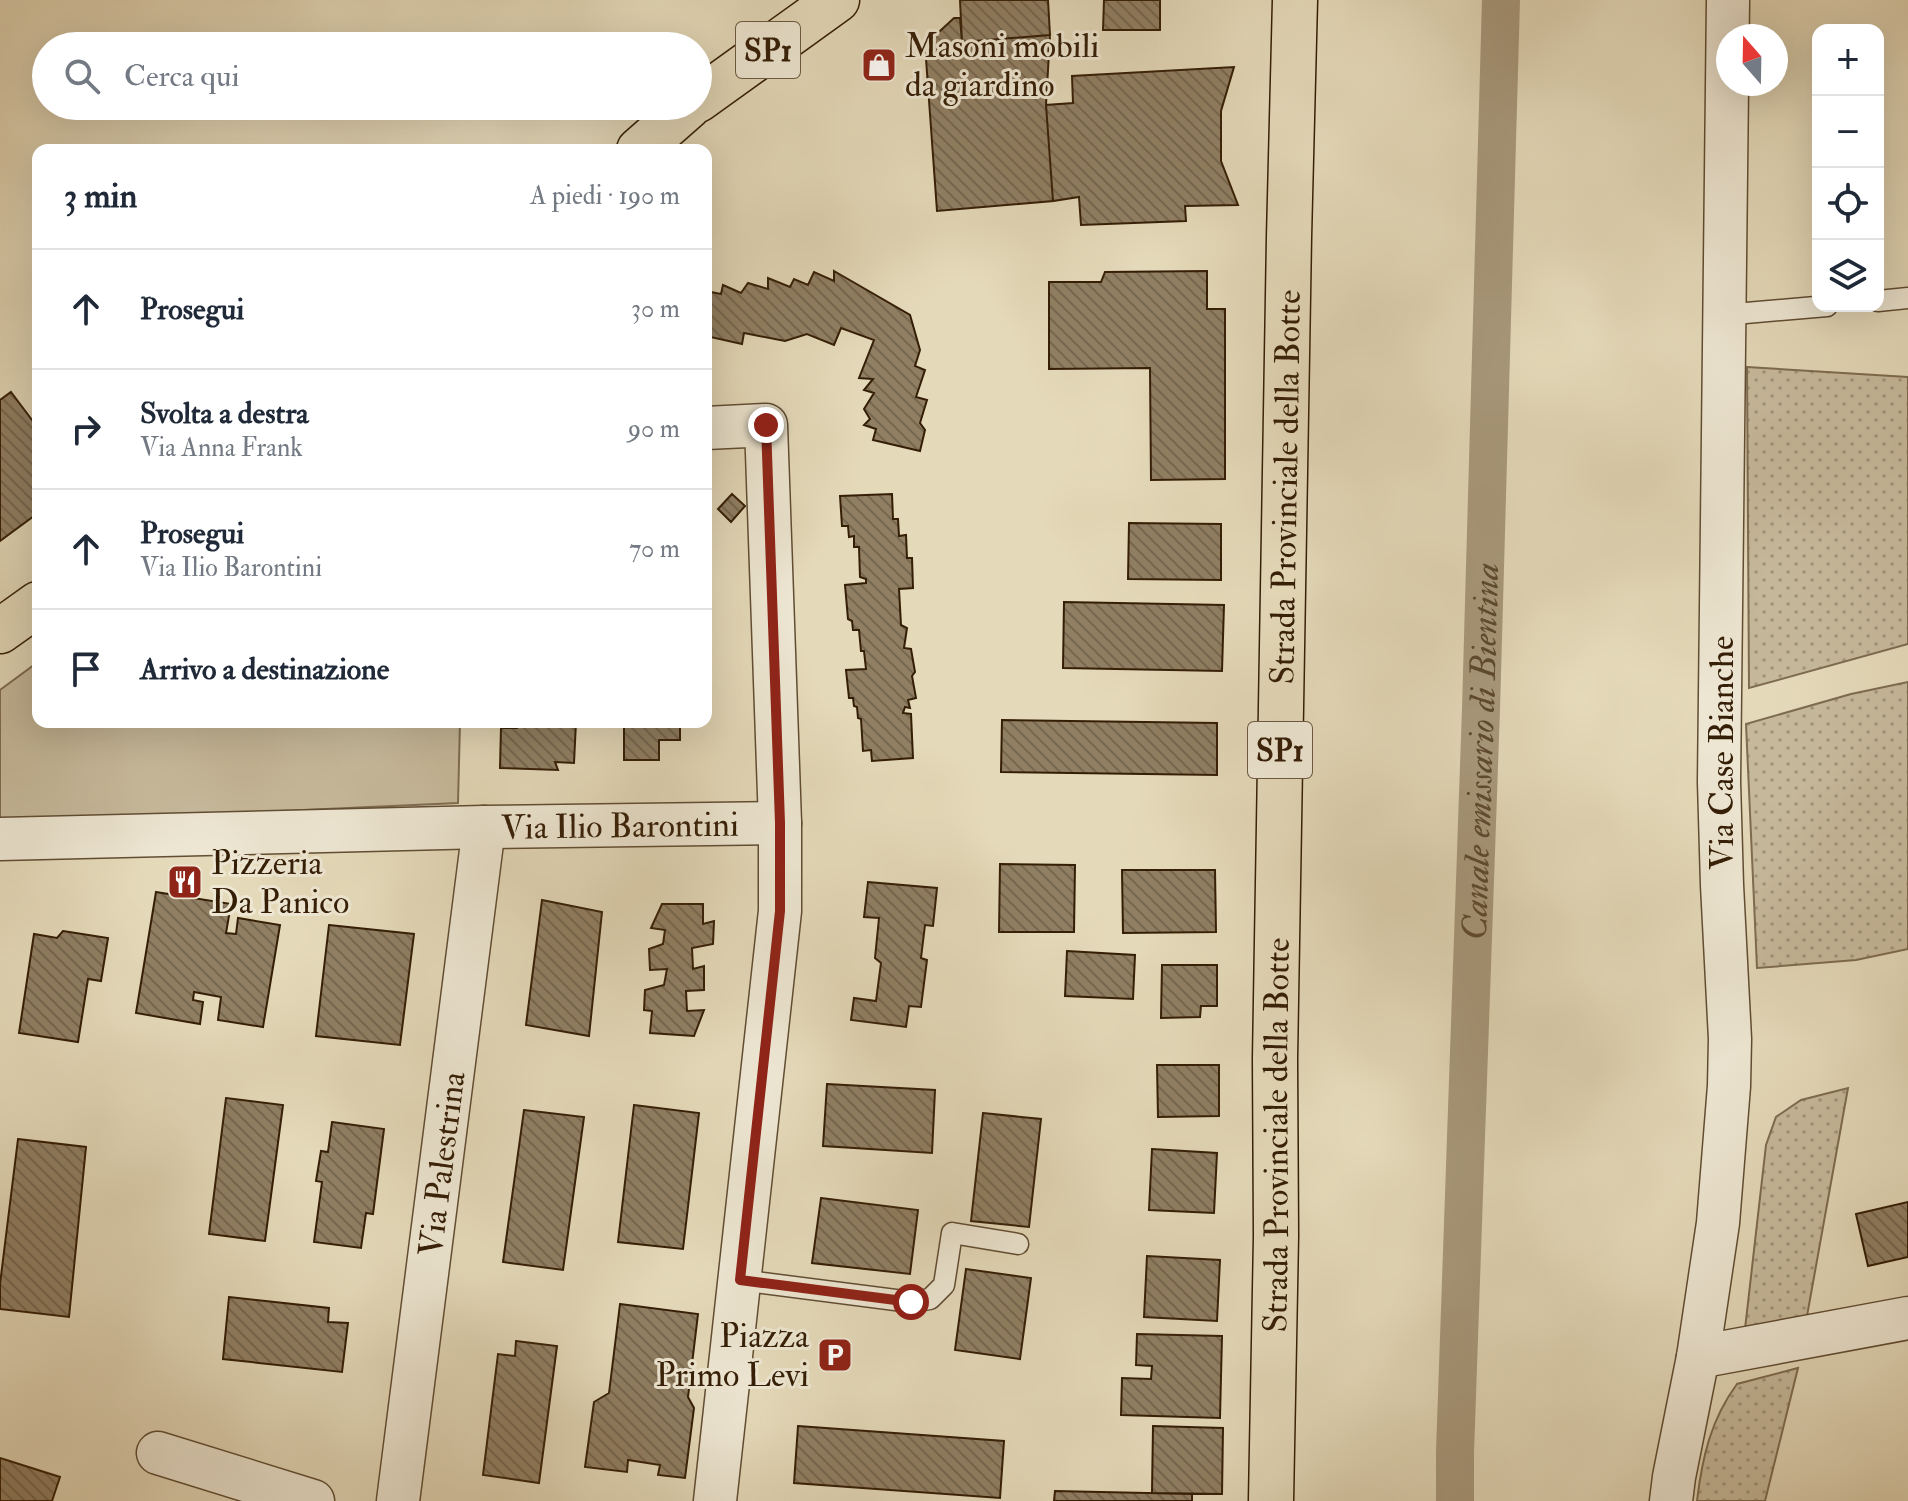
<!DOCTYPE html>
<html lang="it">
<head>
<meta charset="utf-8">
<style>
	body { margin:0; font-family:"IM FELL Double Pica",serif; background:#f2f2f3; color:#1f2937 }
	.controls { position:absolute; right:24px; top:24px; display:grid; overflow:hidden; border-radius:16px; box-shadow:0 8px 32px #0002 }
	.controls button { width:72px; height:72px; display:grid; place-items:center; padding:0; border:0; border-bottom:2px solid #e0e1e3; background:#fff; color:#1f2937; font:40px sans-serif }
	.compass { position:absolute; left:1716px; top:24px; width:72px; height:72px; border-radius:50%; background:#fff; box-shadow:0 8px 32px #0002; rotate:340deg }
	.stop { position:absolute; width:24px; height:24px; margin:-18px; border:6px solid #8f2418; border-radius:50%; background:#fff }
	.stop.end { background:#8f2418; border-color:#fff; box-shadow:0 2px 8px #0008 }
	.list { margin:0; padding:0; list-style:none }
	h2 { display:flex; justify-content:space-between; align-items:center; height:104px; margin:0; padding:0 32px; font-size:34px }
	h2 small { font-size:26px; font-weight:400; color:#747a83 }
	.list li { display:grid; grid-template-columns:52px 1fr auto; gap:24px; align-items:center; box-sizing:border-box; height:120px; padding:0 32px; border-top:2px solid #e0e1e3 }
	.list b { display:block; font-size:30px; white-space:nowrap }
	.list p { margin:0; font-size:26px; white-space:nowrap; color:#747a83 }
	.list em { font-size:26px; font-style:normal; color:#747a83 }
	.icon { flex:none; width:44px; height:44px; fill:none; stroke:currentColor; stroke-width:2; stroke-linecap:round; stroke-linejoin:round }
	.map { position:relative; flex:none; width:1908px; height:1501px; overflow:hidden }
	.search { position:absolute; background:#fff; box-shadow:0 8px 32px #0002; left:32px; top:32px; width:680px; height:88px; display:flex; align-items:center; gap:20px; box-sizing:border-box; padding:0 28px; border-radius:44px; color:#747a83; font-size:30px }
	.panel { position:absolute; background:#fff; box-shadow:0 8px 32px #0002; left:32px; top:144px; width:680px; height:584px; border-radius:16px }
	.map>svg:first-child { display:block }
	.grass { fill:url(#grass-dots); stroke:#7e6c50; stroke-width:2 }
	.green { fill:#c6b99b; stroke:#7e6c50; stroke-width:2 }
	.lines { fill:none; stroke-linecap:round; stroke-linejoin:round }
	.canal { stroke:#a8997c; stroke-width:38 }
	.building { fill:url(#building-back-hatch); stroke:#351e06; stroke-width:2 }
	.service-casing { stroke:#614d33; stroke-width:23 }
	.minor-casing { stroke:#614d33; stroke-width:45 }
	.primary-casing { stroke:#351e06; stroke-width:47 }
	.service { stroke:#ede6d2; stroke-width:20 }
	.minor { stroke:#ede6d2; stroke-width:42 }
	.primary { stroke:#e4d9b9; stroke-width:44 }
	.route { stroke:#8f2418; stroke-width:10 }
	.labels { text-anchor:middle; stroke-width:6; stroke-linejoin:round; paint-order:stroke }
	.shield { fill:#ede6d2; stroke:#6c5a43; stroke-width:2 }
	.shield-label { font-size:32px; font-weight:bold; fill:#351e06 }
	.poi-label { font-size:34px; fill:#351e06; stroke:#ede6d2; text-anchor:start }
	.street-label { font-size:34px; fill:#351e06; stroke:#ede6d2 }
	.water-label { font-size:36px; font-style:italic; fill:#5d492f; stroke:#ede6d2 }
</style>
</head>
<body>
<div class="map">
<svg width="1908" height="1501" viewBox="0 0 1908 1501">
	<defs>
		<pattern id="grass-dots" width="8" height="8" patternUnits="userSpaceOnUse" patternTransform="scale(2)"><rect width="8" height="8" fill="#c6b99b"/><path d="M2 2h.1M6 6h.1" fill="none" stroke="#a2967c" stroke-width="1.8" stroke-linecap="round"/></pattern>
		<pattern id="building-back-hatch" width="6" height="6" patternUnits="userSpaceOnUse" patternTransform="scale(2)"><rect width="6" height="6" fill="#907f63"/><path d="M-1 5l2 2M0 0l6 6M5-1l2 2" fill="none" stroke="#766750"/></pattern>
	</defs>
	<rect width="100%" height="100%" fill="#e4d9b9"/>
	<filter id="stains"><feTurbulence type="fractalNoise" baseFrequency=".0025" numOctaves="4"/><feColorMatrix values="0 0 0 0 .2 0 0 0 0 .09 0 0 0 0 .02 0 0 0 .5 -.17"/></filter>
	<radialGradient id="worn" r=".72"><stop offset=".6" stop-color="#630" stop-opacity="0"/><stop offset="1" stop-color="#630" stop-opacity=".3"/></radialGradient>
	<!-- grass -->
	<path class="grass" d="M1747,367L1908,377V644L1749,688Z
		M1908,682V949L1856,960L1757,968L1746,724L1851,694Z
		M1848,1088L1807,1316L1745,1329L1766,1145L1776,1117L1801,1100Z
		M1798,1368L1765,1501H1697C1702,1458 1711,1419 1737,1384Z"/>
	<!-- green -->
	<path class="green" d="M38,662V722H460L458,803L0,824V690Z"/>
	<g class="lines">
		<!-- canal -->
		<path class="canal" id="s1" d="M1455,1501V1452L1481,709L1501,0"/>
	</g>
	<!-- building -->
	<path class="building" d="M960,0H1048L1050,35L962,42Z
		M1104,0H1160V30H1103Z
		M954,18H960L962,42L1050,35L1046,105L1053,201L937,211L925,45Z
		M1234,67L1221,111V161L1238,205L1185,206L1186,221L1081,225L1079,197L1053,201L1046,105L1073,103L1072,76Z
		M834,271L910,315L920,350L915,366L925,370L916,397L927,400L920,423L925,430L920,451L873,440L876,429L864,425L870,419L864,409L874,393L864,390L873,379L859,378L874,340L841,328L834,345L807,334L785,341L744,333L742,344L706,336V291L721,294L723,285L741,293L748,283L768,289V278L790,287L794,279L808,285L814,272L834,281Z
		M1207,271V309H1225V479L1151,480L1150,368L1049,369V282H1101L1105,272Z
		M11,392L38,428V513L0,541V400Z
		M732,494L745,506L731,522L718,509Z
		M892,494L893,519H898L899,536L906,535L907,558H912L913,588L899,589L901,625L907,628L904,648L911,649L915,672L912,676L916,698L908,700L910,708L905,707L903,713L911,714L913,758L872,761L871,750L863,751L861,719L858,718L857,707L854,706L853,698H849L846,670L866,669L864,651H861L859,630H853L852,621L848,619L845,585L866,583V579L860,577L859,547H854V536L849,537L848,526H842L840,496Z
		M1129,523L1221,524V580L1128,579Z
		M1064,602L1224,605L1222,671L1063,668Z
		M1002,720L1217,723V775L1001,772Z
		M517,722H576L574,763L555,762L558,770L500,768L501,728H517Z
		M624,722H680V740H659V760H624Z
		M1000,864L1075,865L1074,932H999Z
		M1122,870H1215L1216,932L1123,933Z
		M868,882L937,888L933,926L925,925L921,958L927,960L921,1007L909,1006L906,1027L851,1020L854,998L876,1001L881,963L875,958L879,918L864,917Z
		M156,892L231,904L226,933L236,934L238,918L280,925L263,1027L218,1020L221,997L194,992L193,1000L203,1002L200,1024L136,1013Z
		M542,900L602,912L589,1036L526,1025Z
		M662,904H703V924L714,921L713,944L692,948L693,969L704,966V990L686,991L687,1011L704,1010L694,1036L650,1033L652,1011L644,1010L645,990L664,985L667,969L650,970L649,949L663,944L665,930L651,928Z
		M329,925L414,934L400,1045L316,1036Z
		M63,931L108,938L101,981L88,979L78,1042L19,1033L34,934L57,938Z
		M1067,951L1135,955L1133,999L1065,996Z
		M1162,965H1217V1006H1201L1200,1017L1161,1018Z
		M1157,1065H1219V1116L1158,1117Z
		M827,1084L935,1090L932,1153L823,1146Z
		M226,1098L283,1105L265,1241L209,1234Z
		M634,1105L699,1113L683,1249L618,1242Z
		M524,1110L584,1117L563,1270L503,1262Z
		M983,1113L1041,1119L1029,1227L971,1221Z
		M332,1122L384,1129L373,1214L366,1213L361,1248L314,1242L322,1182L316,1181L321,1151L328,1152Z
		M18,1139L86,1147L69,1317L0,1309V1284Z
		M1152,1149L1217,1153L1214,1213L1149,1210Z
		M821,1198L918,1210L910,1274L812,1263Z
		M1908,1202V1257L1868,1266L1856,1214Z
		M1147,1256L1220,1260L1217,1321L1144,1317Z
		M966,1269L1031,1278L1020,1359L955,1350Z
		M229,1297L329,1308L328,1322L348,1323L342,1372L223,1359Z
		M620,1304L698,1314L688,1397L694,1408L685,1478L658,1475L660,1465L628,1460L627,1472L585,1467L594,1402L609,1393Z
		M1137,1334L1222,1336L1220,1418L1121,1415L1122,1378L1151,1379L1152,1366L1136,1365Z
		M516,1341L557,1346L539,1483L483,1475L498,1354L515,1356Z
		M798,1426L1004,1441L1000,1498L794,1483Z
		M1153,1426L1223,1428L1222,1494L1152,1493Z
		M0,1458L60,1477L52,1501H0Z
		M1055,1491L1192,1494V1501H1054Z"/>
	<g class="lines">
		<defs>
			<path id="service" d="M1878,301L1908,298
				M1723,315L1827,306
				M740,1280L911,1302L930,1299L944,1285L952,1233L1018,1244"/>
			<g id="minor">
				<path d="M706,428L766,425L780,823V911L715,1501"/>
				<path id="s2" d="M0,839L484,827L780,823"/>
				<path d="M1698,1357L1908,1318"/>
				<path d="M158,1453L313,1501"/>
				<path id="s3" d="M398,1501L484,827"/>
				<path d="M1671,1501L1674,1477L1698,1357L1718,1223L1729,1086L1730,1039L1722,885L1719,782L1728,0"/>
			</g>
			<g id="primary">
				<path d="M698,100L837,0"/>
				<path d="M639,150L689,106"/>
				<path d="M0,631L38,604"/>
				<path id="s4" d="M1271,1501L1276,1236L1275,1059L1289,237L1295,0"/>
			</g>
		</defs>
		<!-- service casing -->
		<use href="#service" class="service-casing"/>
		<!-- minor casing -->
		<use href="#minor" class="minor-casing"/>
		<!-- primary casing -->
		<use href="#primary" class="primary-casing"/>
		<!-- service -->
		<use href="#service" class="service"/>
		<!-- minor -->
		<use href="#minor" class="minor"/>
		<!-- primary -->
		<use href="#primary" class="primary"/>
	</g>
	<g class="lines">
		<!-- route -->
		<path class="route" d="M766,425L780,823V911L740,1280L911,1302"/>
	</g>
	<!-- icons -->
	<defs>
		<symbol id="shop-square" viewBox="-11 -11 22 22"><rect x="-9" y="-9" width="18" height="18" rx="4" fill="#8f2418" stroke="#ede6d2"/><path d="M-5-2.5h2.3a2.7 3.5 0 0 1 5.4 0H5L5.5 6h-11ZM-1.5-2.5h3a1.5 2.3 0 0 0-3 0Z" fill="#fff"/></symbol>
		<symbol id="restaurant-square" viewBox="-11 -11 22 22"><rect x="-9" y="-9" width="18" height="18" rx="4" fill="#8f2418" stroke="#ede6d2"/><path d="M-5-6h1v4h1v-4h1v4h1v-4h1v5L-1.5 .5V6h-2V.5L-5-1ZM5-6V6H3V1.5H1.5Q1.5-4 5-6Z" fill="#fff"/></symbol>
		<symbol id="parking-square" viewBox="-11 -11 22 22"><rect x="-9" y="-9" width="18" height="18" rx="4" fill="#8f2418" stroke="#ede6d2"/><path d="M-3.5-5.5H1a3.5 3.5 0 0 1 0 7H-1V5.5H-3.5ZM-1-3.4V-.6H.8a1.4 1.4 0 0 0 0-2.8Z" fill="#fff"/></symbol>
	</defs>
	<g fill-rule="evenodd">
		<use href="#shop-square" x="859" y="45" width="40" height="40"/>
		<use href="#restaurant-square" x="165" y="862" width="40" height="40"/>
		<use href="#parking-square" x="815" y="1335" width="40" height="40"/>
	</g>
	<g class="labels">
		<!-- shield labels -->
		<g class="shield">
			<rect x="736" y="22" width="64" height="56" rx="6"/>
			<rect x="1248" y="722" width="64" height="56" rx="6"/>
		</g>
		<g class="shield-label">
			<text x="768" y="61">SP1</text>
			<text x="1280" y="761">SP1</text>
		</g>
		<!-- poi labels -->
		<g class="poi-label">
			<text x="905" y="57">Masoni mobili<tspan x="905" dy="39">da giardino</tspan></text>
			<text x="211" y="874">Pizzeria<tspan x="211" dy="39">Da Panico</tspan></text>
			<text x="809" y="1347" text-anchor="end">Piazza<tspan x="809" dy="39">Primo Levi</tspan></text>
		</g>
		<!-- street labels -->
		<g class="street-label">
			<text dy="12" stroke="none"><textPath href="#s4" startOffset="1014">Strada Provinciale della Botte</textPath></text>
			<text transform="translate(1721 753) rotate(-90)" y="12">Via Case Bianche</text>
			<text dy="12" stroke="none"><textPath href="#s2" startOffset="620">Via Ilio Barontini</textPath></text>
			<text dy="12" stroke="none"><textPath href="#s4" startOffset="366">Strada Provinciale della Botte</textPath></text>
			<text dy="12" stroke="none"><textPath href="#s3" startOffset="340">Via Palestrina</textPath></text>
		</g>
		<!-- water labels -->
		<g class="water-label">
			<text dy="13" stroke="none"><textPath href="#s1" startOffset="750">Canale emissario di Bientina</textPath></text>
		</g>
	</g>
	<rect width="100%" height="100%" filter="url(#stains)"/>
	<rect width="100%" height="100%" fill="url(#worn)"/>
</svg>
<div class="controls">
<button>+</button>
<button>−</button>
<button><svg class="icon" aria-label="locate" viewBox="0 0 24 24"><circle cx="12" cy="12" r="6"/><path d="M12 2v4M12 18v4M2 12h4M18 12h4"/></svg></button>
<button><svg class="icon" aria-label="layers" viewBox="0 0 24 24"><path d="M12 4l9 5-9 5-9-5zM3 14l9 5 9-5"/></svg></button>
</div>
<svg class="compass" viewBox="-18 -18 36 36"><path d="M0-13l5 13h-10z" fill="#e53935"/><path d="M0 13l5-13h-10z" fill="#747a83"/></svg>
<div class="stop" style="left:911px;top:1302px"></div>
<div class="stop end" style="left:766px;top:425px"></div>
<div class="search"><svg class="icon" aria-label="search" viewBox="0 0 24 24"><circle cx="10" cy="10" r="6"/><path d="M15 15l6 6"/></svg>Cerca qui</div>
<section class="panel">
<h2>3 min<small>A piedi · 190 m</small></h2>
<ul class="list">
<li><svg class="icon" aria-label="ahead" viewBox="0 0 24 24"><path d="M12 20V5M6 11l6-6 6 6"/></svg><div><b>Prosegui</b></div><em>30 m</em></li>
<li><svg class="icon" aria-label="right" viewBox="0 0 24 24"><path d="M7 20v-9h11M14 6l5 5-5 5"/></svg><div><b>Svolta a destra</b><p>Via Anna Frank</p></div><em>90 m</em></li>
<li><svg class="icon" aria-label="ahead" viewBox="0 0 24 24"><path d="M12 20V5M6 11l6-6 6 6"/></svg><div><b>Prosegui</b><p>Via Ilio Barontini</p></div><em>70 m</em></li>
<li><svg class="icon" aria-label="arrive" viewBox="0 0 24 24"><path d="M6 21V4h12l-3 4 3 4H6"/></svg><div><b>Arrivo a destinazione</b></div></li>
</ul>
</section>
</div>
</body>
</html>
